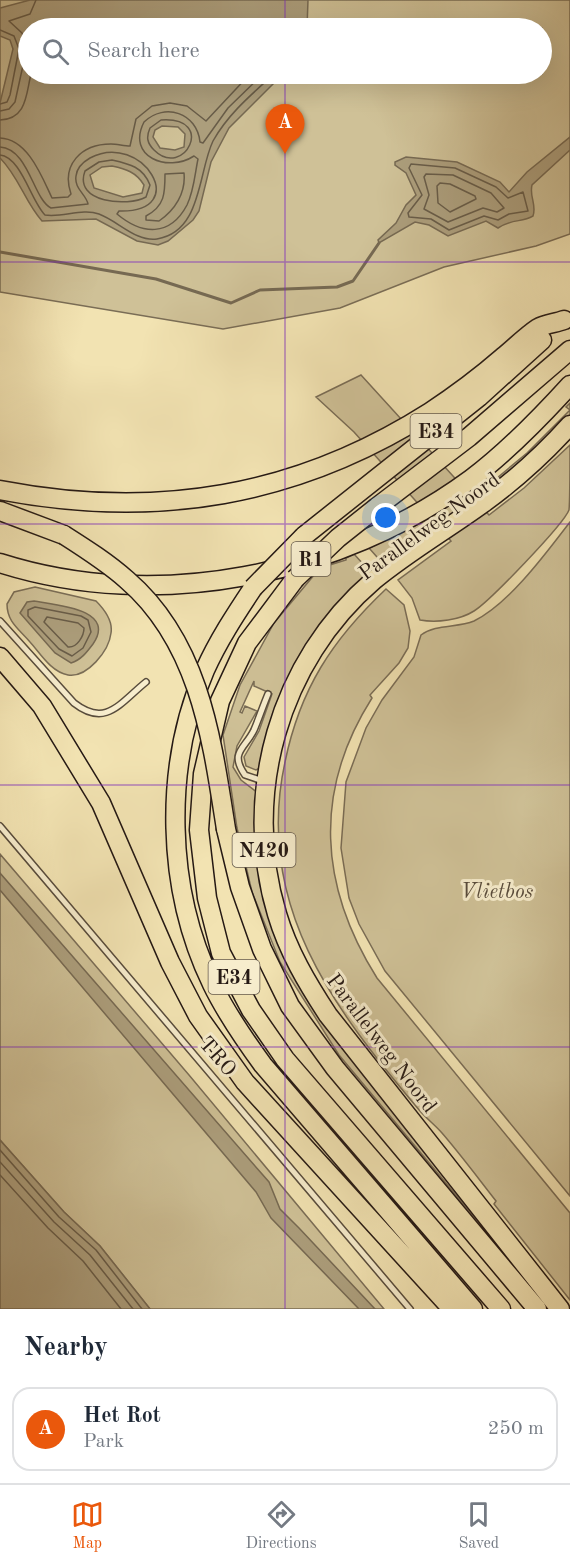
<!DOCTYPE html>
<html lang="en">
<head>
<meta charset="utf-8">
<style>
	body { margin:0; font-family:"Old Standard TT",serif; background:#f6f6f7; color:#1f2937 }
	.you { position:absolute; left:386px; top:518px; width:21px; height:21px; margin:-15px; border:4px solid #fff; border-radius:50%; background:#1a73e8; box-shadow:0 0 0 9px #1a73e833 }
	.badge { display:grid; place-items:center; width:39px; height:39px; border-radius:50%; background:#ea580c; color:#fff; font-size:20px; font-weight:700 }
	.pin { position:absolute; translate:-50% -50px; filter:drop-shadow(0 2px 3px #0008) }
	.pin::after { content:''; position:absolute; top:32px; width:21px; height:18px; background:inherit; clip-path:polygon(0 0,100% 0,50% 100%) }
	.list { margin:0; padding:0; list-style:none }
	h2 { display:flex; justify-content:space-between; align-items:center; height:78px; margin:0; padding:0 24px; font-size:26px }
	h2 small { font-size:20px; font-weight:400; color:#747a83 }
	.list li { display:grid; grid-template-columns:39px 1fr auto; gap:18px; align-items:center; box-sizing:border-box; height:84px; margin:0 12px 12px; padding:0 12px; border:2px solid #e0e1e3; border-radius:18px }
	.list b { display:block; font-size:22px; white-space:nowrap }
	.list p { margin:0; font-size:20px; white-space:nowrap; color:#747a83 }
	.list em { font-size:20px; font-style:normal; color:#747a83 }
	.icon { flex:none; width:33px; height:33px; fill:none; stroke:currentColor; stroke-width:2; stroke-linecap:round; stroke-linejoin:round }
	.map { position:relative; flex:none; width:570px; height:1309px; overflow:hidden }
	.search { position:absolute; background:#fff; box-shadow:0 6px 24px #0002; left:18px; right:18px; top:18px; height:66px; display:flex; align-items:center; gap:15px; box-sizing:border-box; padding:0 21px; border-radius:33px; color:#747a83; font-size:22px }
	.sheet { height:174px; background:#fff }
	nav { display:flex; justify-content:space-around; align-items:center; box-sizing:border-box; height:84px; border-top:2px solid #e0e1e3; background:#fff; font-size:16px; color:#747a83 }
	nav a { display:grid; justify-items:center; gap:3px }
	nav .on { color:#ea580c }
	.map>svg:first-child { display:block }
	.green { fill:#cfc197; stroke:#7a6d56; stroke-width:1.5; fill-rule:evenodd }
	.water { fill:#ac9e7c; stroke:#766952; stroke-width:1.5; fill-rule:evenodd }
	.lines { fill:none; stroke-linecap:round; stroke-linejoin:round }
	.shore { stroke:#685c48; stroke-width:1.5 }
	.stream { stroke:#766952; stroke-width:3 }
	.lane-casing { stroke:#584c3c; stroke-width:8 }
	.highway-casing { stroke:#251914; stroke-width:21 }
	.lane { stroke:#f7edcd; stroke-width:5 }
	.highway { stroke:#f2e3b2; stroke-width:18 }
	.highway-bridge-casing { stroke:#251914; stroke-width:21; stroke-linecap:butt }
	.highway-bridge { stroke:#f2e3b2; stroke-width:18 }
	.grid { fill:none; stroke:#7b2cbf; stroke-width:1.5; stroke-opacity:0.55 }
	.labels { text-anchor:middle; stroke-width:6; stroke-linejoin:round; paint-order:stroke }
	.shield { fill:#f7edcd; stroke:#64594c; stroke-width:1.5 }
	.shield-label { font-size:20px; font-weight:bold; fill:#251914 }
	.street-label { font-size:21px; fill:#251914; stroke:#f7edcd }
	.park-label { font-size:21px; font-style:italic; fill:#584b3b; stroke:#f7edcd }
</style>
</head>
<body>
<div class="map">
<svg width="570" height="1309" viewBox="0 0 570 1309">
	<rect width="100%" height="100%" fill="#f2e3b2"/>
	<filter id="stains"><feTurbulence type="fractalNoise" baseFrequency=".00333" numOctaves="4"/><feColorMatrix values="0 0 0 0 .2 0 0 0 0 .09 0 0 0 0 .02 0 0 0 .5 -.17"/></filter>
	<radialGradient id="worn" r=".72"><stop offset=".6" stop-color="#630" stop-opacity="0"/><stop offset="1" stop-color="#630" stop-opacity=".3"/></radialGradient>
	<!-- green -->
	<path class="green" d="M0,0H570V234L536,246L444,267L340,308L223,329L0,292ZM28,28H542V74H28Z
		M361,375L473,498L527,453L570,410L566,407L570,403V419L478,503L489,515L524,488L570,445C570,458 570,501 569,510C563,525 489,602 474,611C460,620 437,623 420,620L412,598L398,580L451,541L440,528L385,566L369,548L431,518L354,432L316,397Z
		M570,522V1196L385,971L359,924L349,898L341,848L346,782L366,728L382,700L414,657L421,635C436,624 457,628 474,621C509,604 547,552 570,522Z
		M354,554L373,575L347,599L260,768L256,770L246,766L244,757L259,731L272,694L254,686V681L240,712L242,713L245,706L257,711L237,746L233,767L241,780L258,793L279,935L535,1290L339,1055L280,962L252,892L237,828L223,735L240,685L274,623L320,568L346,560V558Z
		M35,587L96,601C104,609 113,621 111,633C109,651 87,678 68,675C51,672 40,653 30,642C19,629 7,622 7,604L14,592Z
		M386,589L404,605L410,631L408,648L399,663L370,695L372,698C313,791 319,886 377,978L570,1213V1300L494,1204L496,1201C478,1178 461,1155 442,1133C435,1125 427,1119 420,1111C333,1008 254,904 285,762C300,689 332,640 386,589Z
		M0,854L189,1075L384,1309H150L100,1246L64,1212L0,1140Z"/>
	<!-- water -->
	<path class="water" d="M30,0H308L307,28H28V74H283L229,128L211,162L199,211L193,220L168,241L158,245L137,241L96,219L42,221C25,202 19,177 0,158V103L13,49L10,40L0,36V8ZM162,126L178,127L185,134L184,147L175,150L160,148L153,137L155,130ZM112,166C126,169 136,172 144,185L142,193L123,197L94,188L90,175L102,167Z
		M570,137V150L532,185C529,196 537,205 533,216C521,223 514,218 498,228L486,221L448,236L429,225L415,222L379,243L378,240L396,223L406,205L416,195L406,173L395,165V162L406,157L457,162L500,182L509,192L527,172Z
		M34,601C56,605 117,609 93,644C87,652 81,660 71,663L55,653L20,613L27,602Z
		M0,873L269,1182L280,1209L299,1228L375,1309H359L271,1218L256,1192L0,890Z
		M0,1140L64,1212L100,1246L150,1309H0Z"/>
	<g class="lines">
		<!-- shore -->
		<path class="shore" d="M0,30L14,36L19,49L10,95L7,102L0,104
			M0,111L9,109L15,102L27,47L22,33L9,21L30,14L36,0
			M0,120C27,119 26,94 31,74
			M161,120C217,116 184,180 154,150C147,143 146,137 150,128Z
			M0,138C28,139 42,177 52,198L68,197L71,194C61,165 81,144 111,144C117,144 124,146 130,146L136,119L152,106L170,103L187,106L206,121L250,74
			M0,147C29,149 33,199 51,208L88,204C86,194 74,189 76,176C77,167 83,162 90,158C142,130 193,213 119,211L117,214C142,235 170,237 187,205C194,191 195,173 198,159L194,156C168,173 126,157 144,122C165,102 197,113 200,142L203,143L228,108L263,74
			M0,155C21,157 31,201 45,215C62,218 82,208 99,214C118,221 136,242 157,239C202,232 198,172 213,141C228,114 252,94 274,74
			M112,160C130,164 143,167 150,185L146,197C128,207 73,203 85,171L99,162Z
			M411,164L455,168L496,187L508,198L523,192L528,211L509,214L498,220L484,216L449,230L431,219L409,217L408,213L422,195L409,168Z
			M184,173C186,193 175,210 159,221L146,220V216C165,206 165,193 165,174Z
			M426,174L453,175L491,193L504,208L497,212L483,208L448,222L424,209L429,195L424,177Z
			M440,183L450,184L475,196L476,199L450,212L438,203L437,186Z
			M35,607L81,616L88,620L91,632L83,648L72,656L59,649L28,616V610Z
			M47,617L78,623L84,628C84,636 77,648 68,647L44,622Z
			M0,1150L59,1217L96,1250L142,1309
			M0,1162L54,1222L90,1255L133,1309
			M0,1175L48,1228L83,1261L121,1309"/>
		<!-- stream -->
		<path class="stream" d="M0,252L156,279L231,303L260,290L337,287L353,281L379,243"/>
		<defs>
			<path id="lane" d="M0,621L74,703C106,728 120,703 146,682
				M263,781L245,775C229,752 245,749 254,730C259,718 263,706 268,694
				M0,826L410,1309"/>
			<path id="highway" d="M0,490C156,520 296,497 430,412C456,395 480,377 503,357C514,348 526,336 538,328C545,324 556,323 564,320
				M377,507L469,437L570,350
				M0,511L64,535
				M304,536L479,397L542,340
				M0,563C157,613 339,576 471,479C507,452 540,418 570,385
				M295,579L247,643L220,701L203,774L199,830L207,898L221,953L251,1010L285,1059L501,1309
				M253,588C235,615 218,641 205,670C163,767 166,889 212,984C226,1013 244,1039 263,1065L473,1309
				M0,657L42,706L101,803L170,962L198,1016L245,1082L452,1309
				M226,829L240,887L262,949L290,1006L335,1068L537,1309
				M560,1309L328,1015C307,983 288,951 277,914C241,795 279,661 374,580C408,552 446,530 482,504C514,481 543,455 570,425"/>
		</defs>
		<!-- lane casing -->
		<use href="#lane" class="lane-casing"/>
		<!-- highway casing -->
		<use href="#highway" class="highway-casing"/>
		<!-- lane -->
		<use href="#lane" class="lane"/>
		<!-- highway -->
		<use href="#highway" class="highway"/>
		<defs>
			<path id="highway-bridge" d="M64,535C86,549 108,563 127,580C200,643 212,740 226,829
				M295,579L338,538L377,507
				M253,588L304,536"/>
		</defs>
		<!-- highway-bridge casing -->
		<use href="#highway-bridge" class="highway-bridge-casing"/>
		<!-- highway-bridge -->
		<use href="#highway-bridge" class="highway-bridge"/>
	</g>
	<!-- grid -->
	<path class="grid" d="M285,0V28M285,74V1309M0,262H570M0,524H570M0,785H570M0,1047H570"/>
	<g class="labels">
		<!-- shield labels -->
		<g class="shield">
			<rect x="410.5" y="414" width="51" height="34" rx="4.5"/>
			<rect x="291.5" y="542" width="39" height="34" rx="4.5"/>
			<rect x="232.5" y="833" width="63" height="34" rx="4.5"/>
			<rect x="208.5" y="960" width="51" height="34" rx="4.5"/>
		</g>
		<g class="shield-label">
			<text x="436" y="438">E34</text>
			<text x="311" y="566">R1</text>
			<text x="264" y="857">N420</text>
			<text x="234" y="984">E34</text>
		</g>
		<!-- street labels -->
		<g class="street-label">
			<text transform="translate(429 526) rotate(-36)" y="7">Parallelweg Noord</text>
			<text transform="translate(382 1043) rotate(53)" y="7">Parallelweg Noord</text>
			<text transform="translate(218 1056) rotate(49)" y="7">TRO</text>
		</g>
		<!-- park labels -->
		<g class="park-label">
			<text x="497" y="898">Vlietbos</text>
		</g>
	</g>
	<rect width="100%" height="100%" filter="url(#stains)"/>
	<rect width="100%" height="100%" fill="url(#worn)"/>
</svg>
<div class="you"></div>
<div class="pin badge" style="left:285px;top:154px">A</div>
<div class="search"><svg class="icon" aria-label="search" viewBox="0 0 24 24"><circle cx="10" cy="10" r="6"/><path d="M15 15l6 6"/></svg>Search here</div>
</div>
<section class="sheet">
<h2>Nearby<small></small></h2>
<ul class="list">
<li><span class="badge">A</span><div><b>Het Rot</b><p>Park</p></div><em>250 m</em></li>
</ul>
</section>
<nav>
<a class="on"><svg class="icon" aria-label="map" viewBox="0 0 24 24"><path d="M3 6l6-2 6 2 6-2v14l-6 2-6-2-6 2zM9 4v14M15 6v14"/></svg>Map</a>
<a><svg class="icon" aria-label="directions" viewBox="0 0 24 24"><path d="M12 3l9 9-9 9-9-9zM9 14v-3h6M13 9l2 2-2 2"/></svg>Directions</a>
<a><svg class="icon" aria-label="saved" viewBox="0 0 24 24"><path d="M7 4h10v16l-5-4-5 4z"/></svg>Saved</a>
</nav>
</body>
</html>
